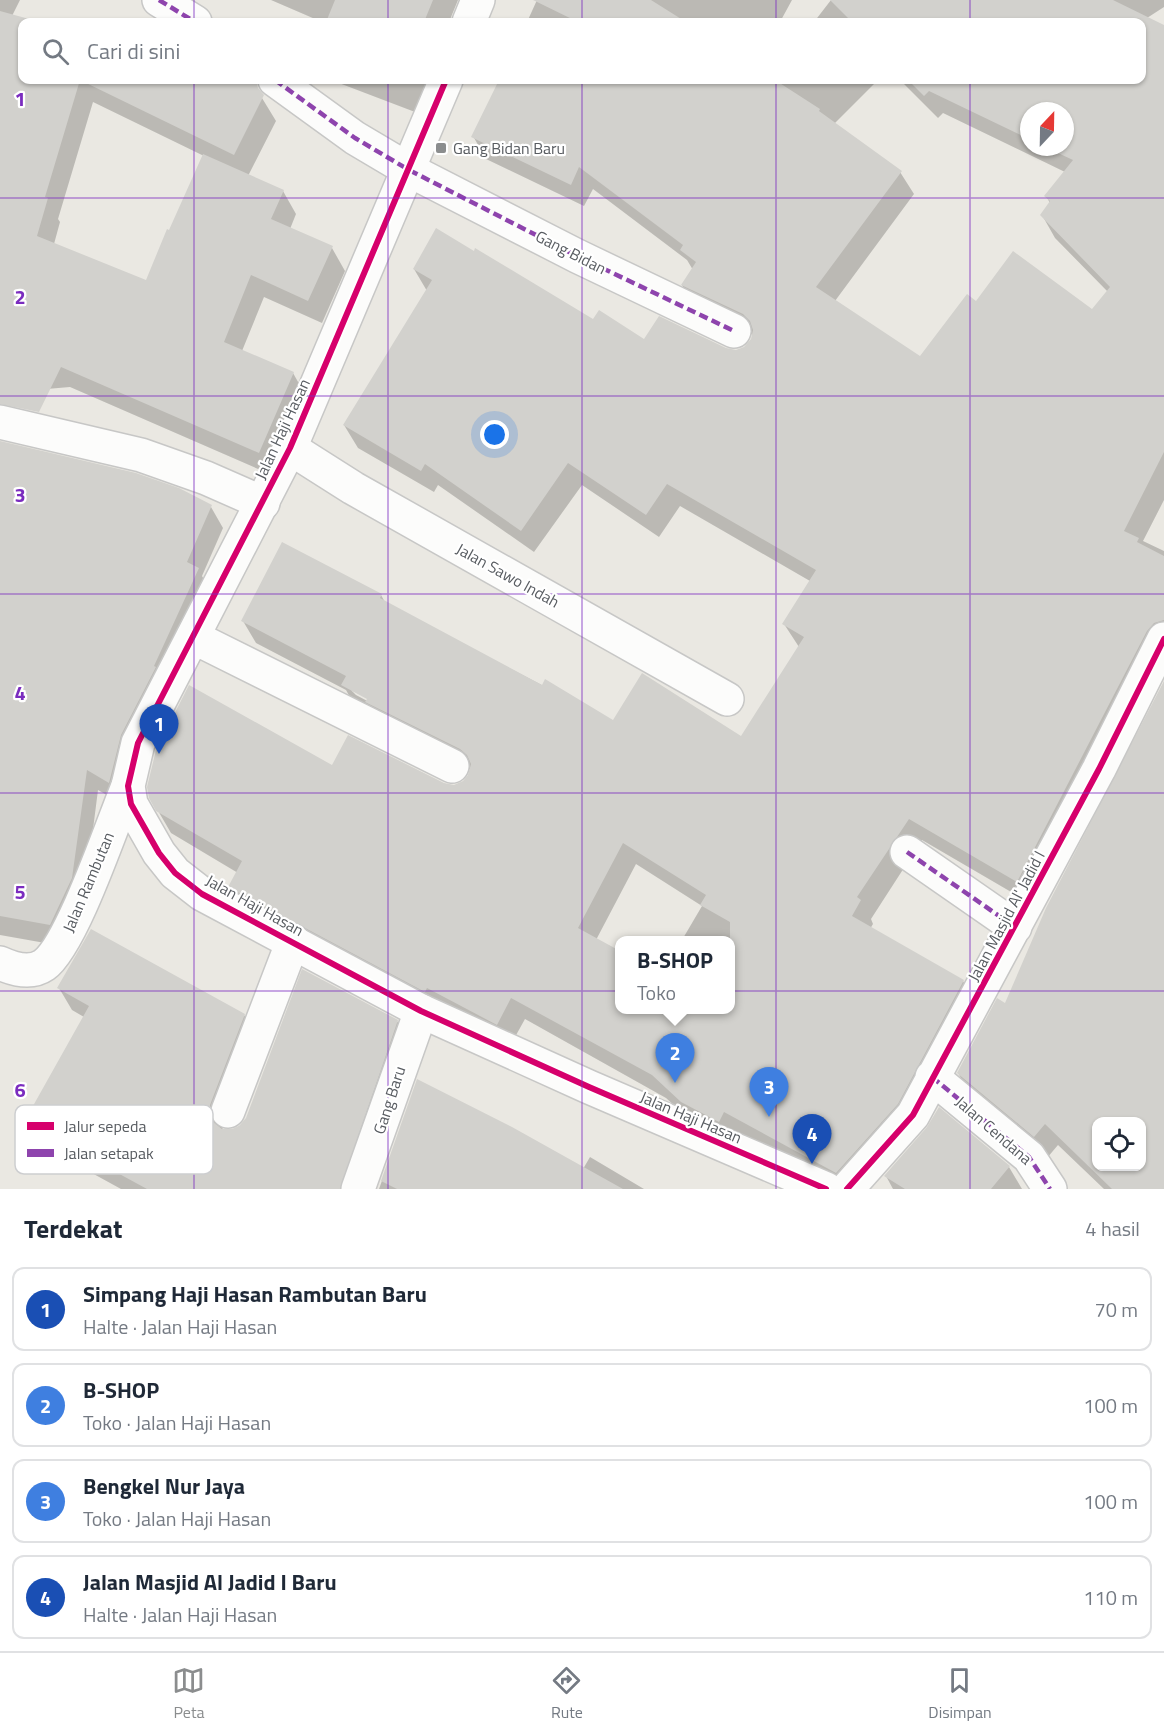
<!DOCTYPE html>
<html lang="id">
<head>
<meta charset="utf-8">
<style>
	body { margin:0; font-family:"Titillium Web",sans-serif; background:#f2f2f3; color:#1f2937 }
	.controls { position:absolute; right:18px; bottom:18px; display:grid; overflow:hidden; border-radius:12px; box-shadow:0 2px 4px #0004 }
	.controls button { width:54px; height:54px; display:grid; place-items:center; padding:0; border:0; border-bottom:2px solid #e0e1e3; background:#fff; color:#1f2937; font:30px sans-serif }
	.compass { position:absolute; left:1020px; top:102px; width:54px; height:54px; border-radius:50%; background:#fff; box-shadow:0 2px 4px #0004; rotate:22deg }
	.you { position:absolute; left:495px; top:435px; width:21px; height:21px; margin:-15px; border:4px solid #fff; border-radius:50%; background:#1a73e8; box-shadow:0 0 0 9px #1a73e833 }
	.badge { display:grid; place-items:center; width:39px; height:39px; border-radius:50%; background:#8b8d8e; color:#fff; font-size:20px; font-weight:700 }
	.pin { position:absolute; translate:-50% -50px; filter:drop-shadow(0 2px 3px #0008) }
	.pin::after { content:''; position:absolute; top:32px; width:21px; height:18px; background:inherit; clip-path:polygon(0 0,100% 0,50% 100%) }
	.popup { position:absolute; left:615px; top:936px; width:120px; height:78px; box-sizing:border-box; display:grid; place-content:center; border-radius:12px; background:#fff; filter:drop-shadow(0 2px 4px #0005); font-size:20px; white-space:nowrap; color:#747a83 }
	.popup b { font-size:22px; color:#1f2937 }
	.popup::after { content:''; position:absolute; left:50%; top:100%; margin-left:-12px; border:12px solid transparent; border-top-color:#fff }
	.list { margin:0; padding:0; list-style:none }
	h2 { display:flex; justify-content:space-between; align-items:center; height:78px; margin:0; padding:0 24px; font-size:26px }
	h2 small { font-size:20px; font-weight:400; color:#747a83 }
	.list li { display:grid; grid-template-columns:39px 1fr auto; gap:18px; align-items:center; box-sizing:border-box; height:84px; margin:0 12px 12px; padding:0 12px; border:2px solid #e0e1e3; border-radius:12px }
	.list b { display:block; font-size:22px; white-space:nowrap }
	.list p { margin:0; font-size:20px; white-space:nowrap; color:#747a83 }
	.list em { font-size:20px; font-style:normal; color:#747a83 }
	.icon { flex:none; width:33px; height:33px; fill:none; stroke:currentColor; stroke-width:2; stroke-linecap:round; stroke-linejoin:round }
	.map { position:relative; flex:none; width:1164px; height:1189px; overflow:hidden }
	.search { position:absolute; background:#fff; box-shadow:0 2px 4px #0004; left:18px; right:18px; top:18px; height:66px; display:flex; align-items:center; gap:15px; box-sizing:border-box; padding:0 21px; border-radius:12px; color:#747a83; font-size:22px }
	.sheet { height:462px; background:#fff }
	nav { display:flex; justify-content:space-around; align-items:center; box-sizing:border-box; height:84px; border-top:2px solid #e0e1e3; background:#fff; font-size:16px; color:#747a83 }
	nav a { display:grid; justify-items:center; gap:3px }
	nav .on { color:#8b8d8e }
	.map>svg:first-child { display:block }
	.shadow { fill:#0003; fill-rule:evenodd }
	.building { fill:#d2d1cd; fill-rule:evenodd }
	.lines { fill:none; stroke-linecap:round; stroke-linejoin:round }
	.minor-casing { stroke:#c7c7c6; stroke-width:36 }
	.tertiary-casing { stroke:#c7c7c6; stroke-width:36 }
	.minor { stroke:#fcfcfb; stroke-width:33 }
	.tertiary { stroke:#fcfcfb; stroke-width:33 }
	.quiet { stroke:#8e44ad; stroke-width:4.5; stroke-dasharray:9 4.5; stroke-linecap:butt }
	.cycleway-casing { stroke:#fff; stroke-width:10 }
	.cycleway { stroke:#d6006c; stroke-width:6 }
	.grid { fill:none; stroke:#7b2cbf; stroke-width:1.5; stroke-opacity:0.55 }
	.poi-dot { fill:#8b8d8e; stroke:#fff; stroke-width:2 }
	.labels { text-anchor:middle; stroke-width:4.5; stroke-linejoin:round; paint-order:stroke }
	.poi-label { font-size:16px; fill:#585c61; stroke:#fff; text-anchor:start }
	.street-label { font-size:16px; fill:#585c61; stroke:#fff }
	.key { fill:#fff; stroke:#cdced0; stroke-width:1.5 }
	.key-label { font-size:16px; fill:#585c61 }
	.grid-label { font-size:20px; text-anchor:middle; font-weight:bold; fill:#7b2cbf; stroke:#fff; stroke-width:4.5; stroke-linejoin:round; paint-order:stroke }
</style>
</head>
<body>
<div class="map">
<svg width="1164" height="1189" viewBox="0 0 1164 1189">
	<rect width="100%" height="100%" fill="#eae8e2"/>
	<!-- shadow -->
	<path class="shadow" d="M0,0H20L12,16L35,22H22V80H225L262,98L276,121L248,176L283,191L296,214L290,229L332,248L345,271L322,323L264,297L242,351L293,373L306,396L272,475L70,387L0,393ZM93,102L204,156L147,282L54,244L60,222L58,219Z
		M271,0H458L449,22H322Z
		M537,0H792L780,22H527Z
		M831,0H1164V7L1147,18L1164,27V500L1143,541L1164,551V649L1030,903L922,840L871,919L873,924L870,929L963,981L976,1004L855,1189L696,1125L666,1098L525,1019L510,1046L243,909L230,887L238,873L171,833L150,797L333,767L454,786L464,783L471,770L380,725L356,708L346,690L256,643L243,621L381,595L386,604L613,722L741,738L799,647L784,624L810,581L680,506L659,537L582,485L534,552L438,485L434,492L358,448L344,425L427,291L414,269L594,321L644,342L736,351L745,348L753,339V335L695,307L682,285L693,270L687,260L593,189L584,206L486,159L473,136L500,80H749L732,112L741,118L770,80H878L834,124L900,172L914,194L835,301L920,358L977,304L1092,311L1108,292L1055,238L1042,215L1050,203L1046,196L1065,172L943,113L938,118L900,80H1142V22H814ZM1029,111H1065V147H1029ZM351,690L374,701L373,704L356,695ZM636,864L702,906L682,940H730V1010H620L596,940Z
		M331,80H427L415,112Z
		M0,443L211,507L223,528L202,576L210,591L121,803L98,790L84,900L62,946L0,935Z
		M1164,684V1189H1104L1058,1145L1047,1158L972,1096L958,1073L1005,1005ZM1096,1122H1142V1166H1096Z
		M59,988L244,1015L257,1037L222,1130L232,1131L397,1021L410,1043L358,1189H121L39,1144L26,1122L84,1017L72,1010Z
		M418,1081L583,1169L590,1157L644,1189H379Z
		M1009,1167L1022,1189H893L886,1176Z"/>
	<!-- building -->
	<path class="building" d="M335,0H433L424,22H326Z
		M533,0H651L686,22H578Z
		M830,0H1113L1164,25V452L1124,531L1139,538L1137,542L1164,556V620L1154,623L1147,631L1017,882L909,819L857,897L861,900L852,916L964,980L898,1104L836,1173L724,1112L719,1122L681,1102L652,1075L511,998L497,1025L427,988L425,992L228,887L242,861L156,811L149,798L147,787L156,750L189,685L332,765L348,735L444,783L454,785L463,781L468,775L471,764L467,755L460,749L365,702L367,699L341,685L346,676L241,621L282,542L382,594L380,598L542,685L545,679L613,720L642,673L741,736L804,637L782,624L816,570L667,484L646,515L568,463L521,531L425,464L421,471L343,425L432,280L413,269L436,228L474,251L475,248L593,319L599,310L644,339L659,316L726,348L736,350L744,347L751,339L753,330L750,321L743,314L681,285L696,262L680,250L683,245L579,167L571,185L471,137L499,80H775L820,109L819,111L902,171L816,287L920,356L967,294L976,301L1013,251L1092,309L1110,287L1040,215L1050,201L1044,196L1073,160L1045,147H1065V111H1029V139L929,91L924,96L908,80H1142V22H852ZM623,843L706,895L700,905L730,922V1010H620V951L578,928Z
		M0,11L40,22H22V80H80L45,197L48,198L37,236L146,280L167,229L169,230L203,154L284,190L271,219L333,246L308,301L251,275L224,342L294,372L259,453L61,367L39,412L0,404Z
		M80,80H256L258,88L264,95L234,155Z
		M0,441L136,473L179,488L212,505L187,562L199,568L154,666L156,667L121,735L109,783L87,770L72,878L50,925L0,916Z
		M1164,681V1189H1112L1045,1124L1034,1137L957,1073L997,998L1005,1003L1046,908ZM1096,1122H1142V1167H1096Z
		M91,929L245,1014L210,1105V1115L213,1122L222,1129H232L239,1126L246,1118L302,969L398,1020L340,1189H147L24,1122L89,1006L57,988Z
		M417,1079L512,1127L623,1189H397L381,1181Z
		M939,1107L1010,1166L991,1189H905L884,1176L927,1127Z"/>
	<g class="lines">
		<defs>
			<path id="minor" d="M159,0L195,22
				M275,80L355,138L409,170L577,256L734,331
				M0,422L141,455L206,478L263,503
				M290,448L353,488L727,699
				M193,637L452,766
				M907,852L1015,927
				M0,963C13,969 31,974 44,965C72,945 113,822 128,786
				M932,1077L1029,1157L1050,1189
				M228,1111L293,941
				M358,1189L421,1011
				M847,1189L913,1115L1099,769L1164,639"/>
			<path id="tertiary" d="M469,22L478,0
				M446,80L290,448L138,743L128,786L131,804L159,853L175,873L202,894L421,1011L589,1087L826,1189"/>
		</defs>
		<!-- minor casing -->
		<use href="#minor" class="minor-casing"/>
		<!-- tertiary casing -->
		<use href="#tertiary" class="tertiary-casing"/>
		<!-- minor -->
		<use href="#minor" class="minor"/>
		<!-- tertiary -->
		<use href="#tertiary" class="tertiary"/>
		<!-- quiet -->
		<path class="quiet" d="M159,0L195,22
			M275,80L355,138L409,170L577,256L734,331
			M907,852L1015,927
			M932,1077L1029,1157L1050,1189"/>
		<defs>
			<path id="cycleway" d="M446,80L290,448L138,743L128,786L131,804L159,853L175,873L202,894L421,1011L589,1087L826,1189
				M847,1189L913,1115L1099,769L1164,639"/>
		</defs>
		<!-- cycleway casing -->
		<use href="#cycleway" class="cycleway-casing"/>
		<!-- cycleway -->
		<use href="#cycleway" class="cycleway"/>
	</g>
	<!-- grid -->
	<path class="grid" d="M194,0V22M388,0V22M582,0V22M776,0V22M970,0V22M194,80V1189M388,80V1189M582,80V1189M776,80V1189M970,80V1189M0,198H1164M0,396H1164M0,594H1164M0,793H1164M0,991H1164"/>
	<!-- markers -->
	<rect class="poi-dot" x="435" y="142" width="12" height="12" rx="3"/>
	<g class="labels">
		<!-- poi labels -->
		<g class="poi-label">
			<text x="453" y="154">Gang Bidan Baru</text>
		</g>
		<!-- street labels -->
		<g class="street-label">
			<text transform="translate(571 252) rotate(27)" y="6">Gang Bidan</text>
			<text transform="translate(282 429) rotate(-65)" y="6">Jalan Haji Hasan</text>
			<text transform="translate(508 575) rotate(29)" y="6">Jalan Sawo Indah</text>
			<text transform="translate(88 882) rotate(-67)" y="6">Jalan Rambutan</text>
			<text transform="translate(255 905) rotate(29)" y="6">Jalan Haji Hasan</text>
			<text transform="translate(1006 916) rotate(-62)" y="6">Jalan Masjid Al' Jadid I</text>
			<text transform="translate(389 1100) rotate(-72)" y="6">Gang Baru</text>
			<text transform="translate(691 1117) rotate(23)" y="6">Jalan Haji Hasan</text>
			<text transform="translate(994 1130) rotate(41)" y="6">Jalan Cendana</text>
		</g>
	</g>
	<!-- legend -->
	<rect x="15" y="1105" width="198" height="69" rx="9" class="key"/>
	<rect x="27" y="1122" width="27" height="8" fill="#d6006c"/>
	<rect x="27" y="1149" width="27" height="8" fill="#8e44ad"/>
	<g class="key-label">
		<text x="64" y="1132">Jalur sepeda</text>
		<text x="64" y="1159">Jalan setapak</text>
	</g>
	<g class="grid-label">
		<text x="20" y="106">1</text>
		<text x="20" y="304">2</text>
		<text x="20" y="502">3</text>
		<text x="20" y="700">4</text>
		<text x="20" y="899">5</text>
		<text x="20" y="1097">6</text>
	</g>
</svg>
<div class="controls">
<button><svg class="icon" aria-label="locate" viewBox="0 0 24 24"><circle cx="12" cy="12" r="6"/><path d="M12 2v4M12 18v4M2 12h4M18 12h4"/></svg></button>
</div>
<svg class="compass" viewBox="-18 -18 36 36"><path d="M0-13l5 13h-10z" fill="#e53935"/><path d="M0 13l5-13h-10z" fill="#747a83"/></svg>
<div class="you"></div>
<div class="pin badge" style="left:159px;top:754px;background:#1a4fb4">1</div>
<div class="pin badge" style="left:675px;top:1083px;background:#3f7fe0">2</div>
<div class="popup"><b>B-SHOP</b>Toko</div>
<div class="pin badge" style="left:769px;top:1117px;background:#3f7fe0">3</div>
<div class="pin badge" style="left:812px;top:1164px;background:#1a4fb4">4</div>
<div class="search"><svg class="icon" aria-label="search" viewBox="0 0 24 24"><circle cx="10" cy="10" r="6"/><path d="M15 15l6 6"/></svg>Cari di sini</div>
</div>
<section class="sheet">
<h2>Terdekat<small>4 hasil</small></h2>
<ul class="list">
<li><span class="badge" style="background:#1a4fb4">1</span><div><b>Simpang Haji Hasan Rambutan Baru</b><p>Halte · Jalan Haji Hasan</p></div><em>70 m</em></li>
<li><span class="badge" style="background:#3f7fe0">2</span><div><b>B-SHOP</b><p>Toko · Jalan Haji Hasan</p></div><em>100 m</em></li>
<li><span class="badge" style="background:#3f7fe0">3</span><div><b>Bengkel Nur Jaya</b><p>Toko · Jalan Haji Hasan</p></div><em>100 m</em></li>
<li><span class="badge" style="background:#1a4fb4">4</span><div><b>Jalan Masjid Al Jadid I Baru</b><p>Halte · Jalan Haji Hasan</p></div><em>110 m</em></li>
</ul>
</section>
<nav>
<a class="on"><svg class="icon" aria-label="map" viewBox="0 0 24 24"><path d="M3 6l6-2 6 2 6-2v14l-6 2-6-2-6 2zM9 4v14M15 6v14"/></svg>Peta</a>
<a><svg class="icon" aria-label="directions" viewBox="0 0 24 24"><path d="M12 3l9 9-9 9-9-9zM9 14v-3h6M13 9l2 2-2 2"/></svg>Rute</a>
<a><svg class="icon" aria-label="saved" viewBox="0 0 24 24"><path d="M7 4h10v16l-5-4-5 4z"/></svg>Disimpan</a>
</nav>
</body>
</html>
